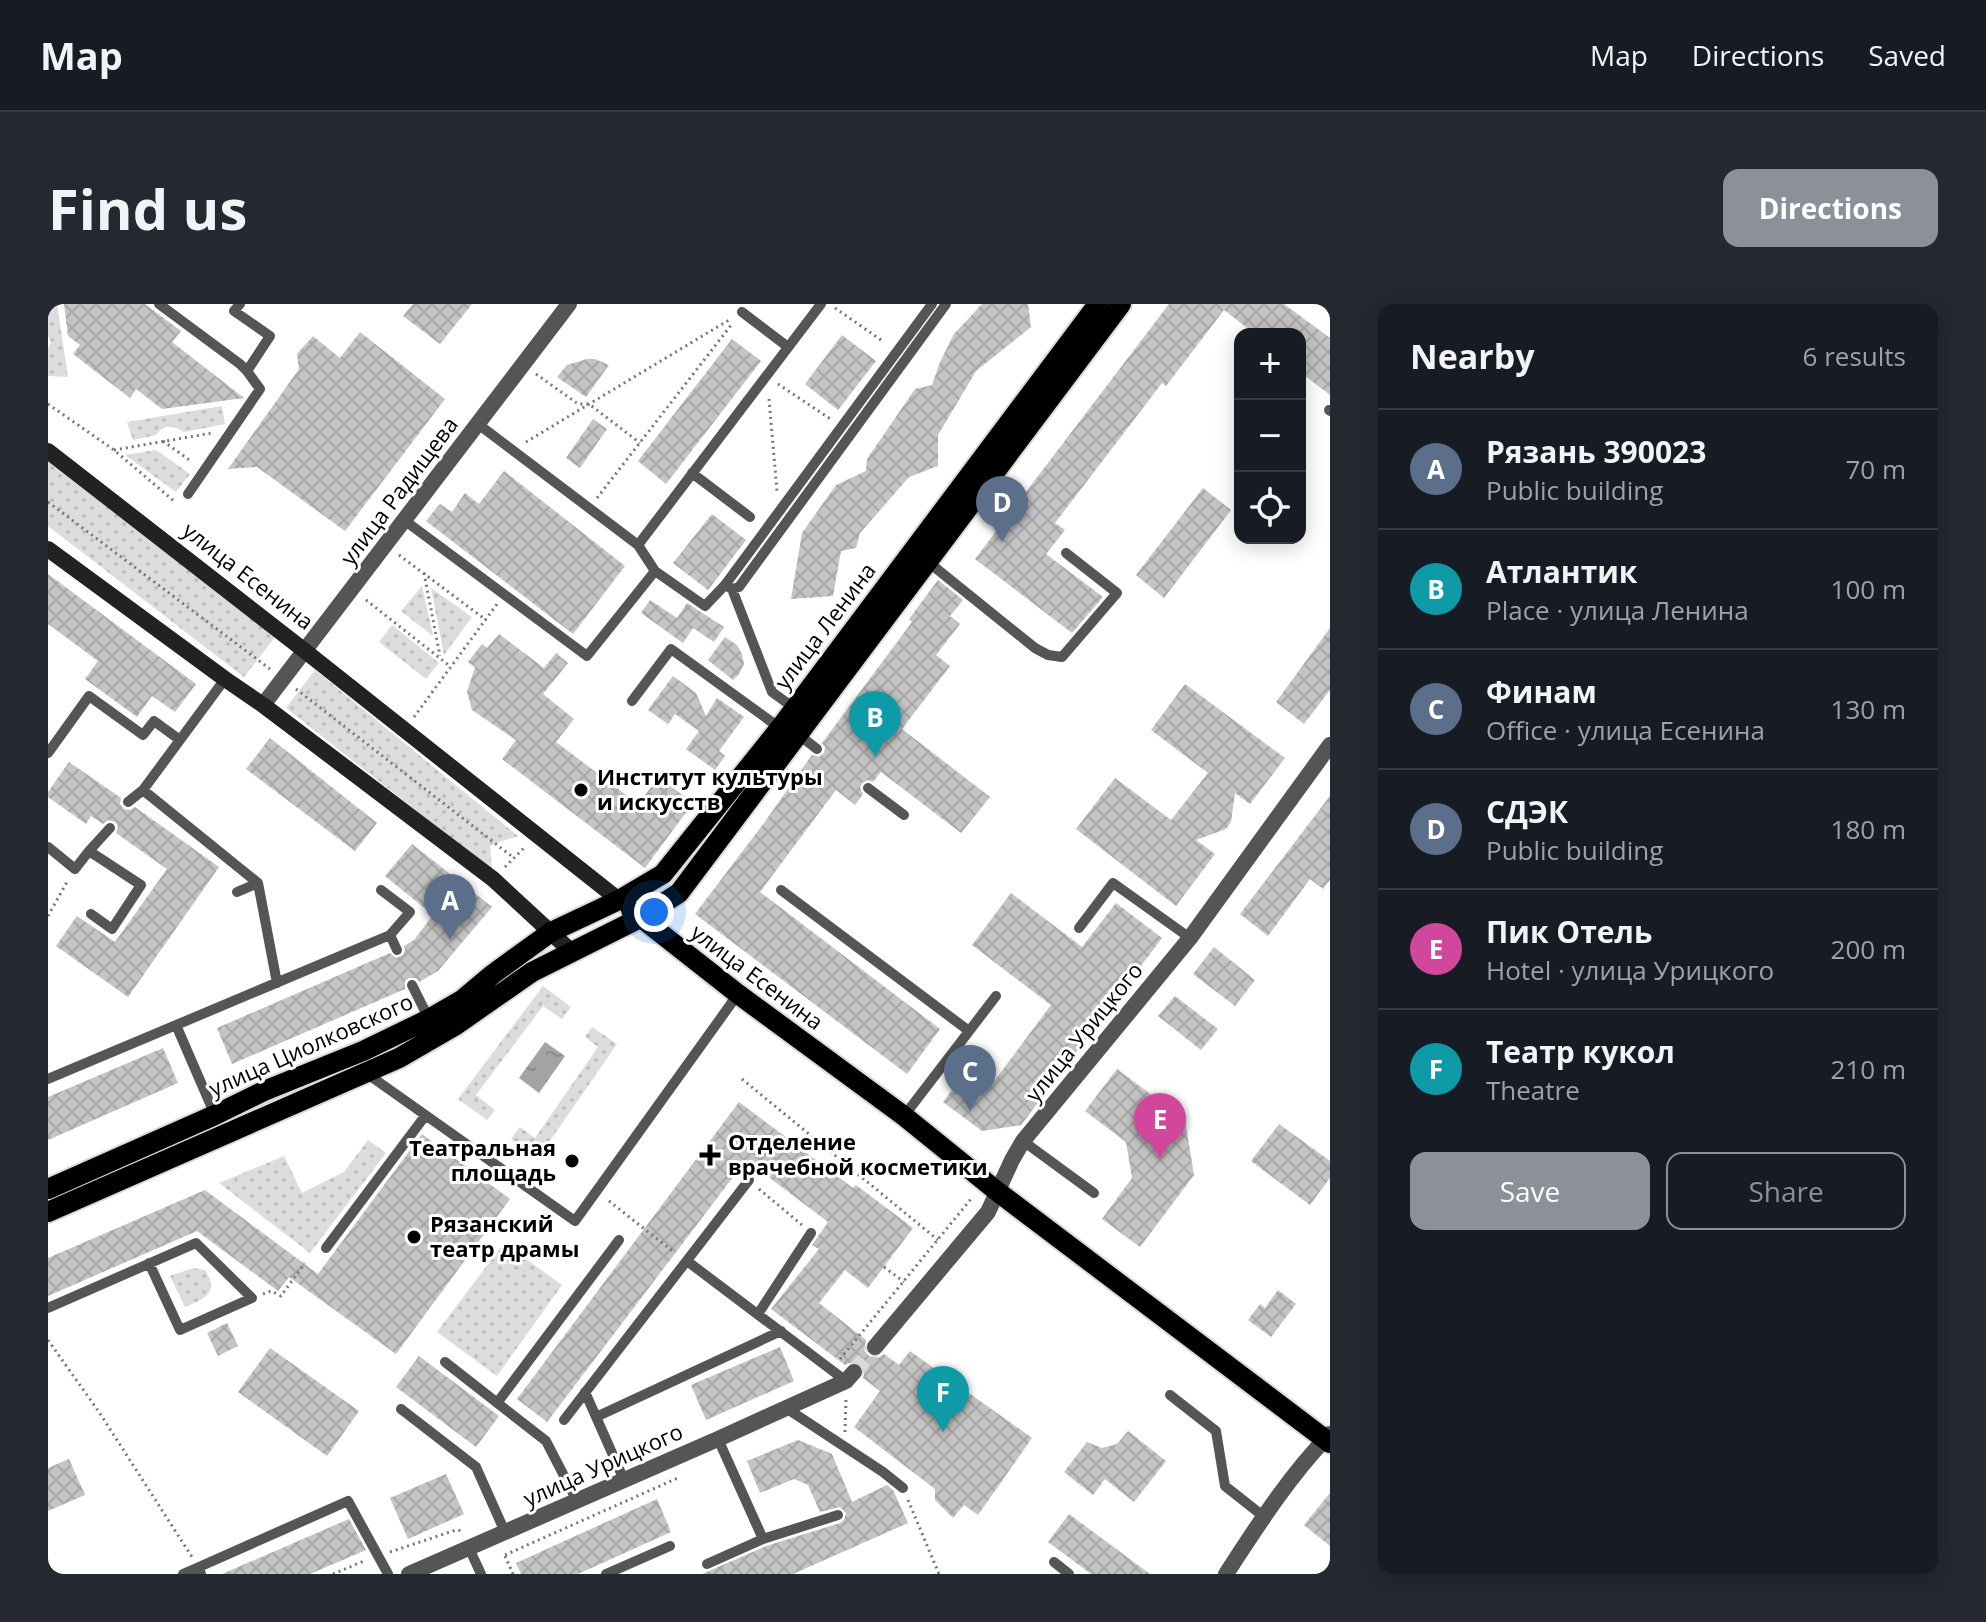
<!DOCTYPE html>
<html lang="en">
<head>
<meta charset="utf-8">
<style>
	body { margin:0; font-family:"Open Sans",sans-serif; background:#242831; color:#f1f3f6 }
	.controls { position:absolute; right:24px; top:24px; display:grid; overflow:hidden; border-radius:16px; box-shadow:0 4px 20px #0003 }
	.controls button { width:72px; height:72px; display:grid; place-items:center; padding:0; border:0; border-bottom:2px solid #363941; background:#171b24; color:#f1f3f6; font:40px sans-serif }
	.you { position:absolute; left:606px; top:608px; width:28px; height:28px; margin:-20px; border:6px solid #fff; border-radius:50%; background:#1a73e8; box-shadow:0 0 0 12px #1a73e833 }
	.badge { display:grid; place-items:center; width:52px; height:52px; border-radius:50%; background:#8c9099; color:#fff; font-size:26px; font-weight:700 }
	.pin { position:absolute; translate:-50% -66px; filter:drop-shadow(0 2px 4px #0008) }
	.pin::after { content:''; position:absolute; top:42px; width:28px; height:24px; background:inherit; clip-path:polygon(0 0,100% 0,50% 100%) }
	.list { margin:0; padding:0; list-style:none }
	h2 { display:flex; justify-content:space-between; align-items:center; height:104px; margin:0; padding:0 32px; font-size:34px }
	h2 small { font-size:26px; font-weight:400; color:#9ea1a6 }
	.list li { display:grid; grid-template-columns:52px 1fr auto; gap:24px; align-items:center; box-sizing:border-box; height:120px; padding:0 32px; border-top:2px solid #363941 }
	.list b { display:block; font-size:30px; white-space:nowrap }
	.list p { margin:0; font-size:26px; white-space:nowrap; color:#9ea1a6 }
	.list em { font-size:26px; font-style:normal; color:#9ea1a6 }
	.actions { display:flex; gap:16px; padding:24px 32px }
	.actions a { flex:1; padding:18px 0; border:2px solid #8c9099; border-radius:16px; text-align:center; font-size:28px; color:#8c9099 }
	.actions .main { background:#8c9099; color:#fff }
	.icon { flex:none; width:44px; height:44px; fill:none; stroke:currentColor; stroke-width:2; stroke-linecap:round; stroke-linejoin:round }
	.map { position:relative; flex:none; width:1282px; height:1270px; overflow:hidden; border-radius:16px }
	header { display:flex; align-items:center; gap:48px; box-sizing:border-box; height:112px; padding:0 40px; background:#171b24; border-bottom:2px solid #363941 }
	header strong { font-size:38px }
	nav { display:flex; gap:44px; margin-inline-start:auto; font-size:28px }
	.intro { display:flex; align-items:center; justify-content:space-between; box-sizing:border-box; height:192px; padding:0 48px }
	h1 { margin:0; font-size:56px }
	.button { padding:20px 36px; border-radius:16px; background:#8c9099; color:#fff; font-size:28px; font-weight:700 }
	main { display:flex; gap:48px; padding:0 48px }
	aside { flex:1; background:#171b24; border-radius:16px; box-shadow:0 4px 20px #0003 }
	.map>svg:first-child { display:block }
	.green { fill:url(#green-dots) }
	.water { fill:url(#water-ripples) }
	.building { fill:url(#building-cross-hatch) }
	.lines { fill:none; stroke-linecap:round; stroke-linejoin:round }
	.minor-tunnel { stroke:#d9d9d9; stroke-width:16; stroke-dasharray:16 8; stroke-linecap:butt }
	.primary-casing { stroke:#dbdbdb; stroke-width:24 }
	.path { stroke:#777; stroke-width:3; stroke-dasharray:2 4; stroke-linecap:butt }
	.service { stroke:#555; stroke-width:10 }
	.minor { stroke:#555; stroke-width:16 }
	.secondary { stroke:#222; stroke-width:16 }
	.primary { stroke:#000; stroke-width:20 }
	.poi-dot { fill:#000; stroke:#fff; stroke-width:3 }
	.labels { text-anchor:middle; stroke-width:6; stroke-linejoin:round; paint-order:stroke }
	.street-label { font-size:22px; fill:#000; stroke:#fff }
	.poi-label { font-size:22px; font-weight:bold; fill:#000; stroke:#fff; text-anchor:start }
</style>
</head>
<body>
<header>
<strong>Map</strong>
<nav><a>Map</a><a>Directions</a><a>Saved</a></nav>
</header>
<div class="intro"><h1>Find us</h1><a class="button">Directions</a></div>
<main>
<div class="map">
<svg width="1282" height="1270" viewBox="0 0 1282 1270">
	<defs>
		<pattern id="green-dots" width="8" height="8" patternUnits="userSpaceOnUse" patternTransform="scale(2)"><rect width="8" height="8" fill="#dcdcdc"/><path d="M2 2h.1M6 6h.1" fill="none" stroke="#bbb" stroke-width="1.8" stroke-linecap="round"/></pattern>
		<pattern id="water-ripples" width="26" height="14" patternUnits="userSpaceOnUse" patternTransform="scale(2)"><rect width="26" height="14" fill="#a3a3a3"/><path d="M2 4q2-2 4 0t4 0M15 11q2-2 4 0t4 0" fill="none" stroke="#8b8b8b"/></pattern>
		<pattern id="building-cross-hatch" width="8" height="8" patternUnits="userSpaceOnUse" patternTransform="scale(2)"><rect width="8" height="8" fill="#c4c4c4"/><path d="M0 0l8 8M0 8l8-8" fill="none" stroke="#a7a7a7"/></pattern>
	</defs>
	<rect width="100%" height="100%" fill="#fff"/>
	<!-- green -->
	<path class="green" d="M0,0H9L20,73L0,72V44L3,38L0,31Z
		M174,102L177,120L136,128C125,121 116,120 108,131L85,136L79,118Z
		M108,146L142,170L128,188L77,151Z
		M0,156L228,332L196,373L0,222Z
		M374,282L385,331V332L353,307Z
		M383,284L424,313L396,351Z
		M344,321L391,359L378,375L331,338Z
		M267,366L470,532L442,541L444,566L238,404Z
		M495,682L523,703L514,715L495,702L428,791L447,806L439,816L410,795Z
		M544,723L569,740L490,854L463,835L472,823L487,834L550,743L537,733Z
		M320,836L338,849L262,949L171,879L236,852L254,889L296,868Z
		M456,939L514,981L449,1072L389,1028Z
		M145,964L157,966C172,988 157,995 137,1003L122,972Z"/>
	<!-- water -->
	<path class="water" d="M497,738L517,752L491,789L471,774Z"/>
	<!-- building -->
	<path class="building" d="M16,0H97L133,27L124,38L196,94L114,105L88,85L82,94L25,50L32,41L20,32Z
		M365,0H424L392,40L355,12Z
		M934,0H980L983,23L928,67L890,131V162L861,173L812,229L808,244L793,247L785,292L743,295L754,229L788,181L818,167L819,155L867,85L884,81L892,58L906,30Z
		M1121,0H1236L1282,34V91L1252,68V30H1207L1176,6L1118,82L1114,79L1007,219L1017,226L998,250L1055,293L1024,329L927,255Z
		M312,28L397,95L297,227L209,163L180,165L251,65L249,50L265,32L292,54Z
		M794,31L828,57L790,106L757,80Z
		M684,35L713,57L618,180L590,157Z
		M539,55H547L561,61L538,93L509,73L519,61Z
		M545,115L559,125L532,164L518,154Z
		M456,167L577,262L525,330L378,217L392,200L404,208L417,189L431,200Z
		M1155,184L1183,206L1116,294L1088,271Z
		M664,210L698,236L660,286L625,259Z
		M0,270L148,380L127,408L104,392L89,413L37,375L50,357L0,320Z
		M890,276L915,296L902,312L912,320L888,351L902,362L854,425L942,493L913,529L833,468L825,478L820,476L814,479L812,484L815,490L807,501L788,486L712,588L892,725L859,770L647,610L716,519L764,451L771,453L776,449L777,443L774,439L864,318L861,315Z
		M602,296L629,314L639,299L676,323L666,338L645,324L635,339L593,309Z
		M1282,324V386L1256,420L1228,398Z
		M451,330L496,364L508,349L520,359L495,390L526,415L508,438L590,500L611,473L645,499L597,564L454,455L468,436L424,406L419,388L427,363L420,358L434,340L439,344Z
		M677,333L689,341L694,350L696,360L691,370L685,376L660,356Z
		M625,372L648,389L658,412L669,394L696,413L671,447L677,452L667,466L638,445L651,427L627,410L620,420L600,406Z
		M1137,380L1237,454L1202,500L1187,489L1183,518L1178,525L1148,536L1167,550L1128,602L1028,525L1067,474L1123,516L1160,469L1103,426Z
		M222,434L329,519L307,547L198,465Z
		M21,458L73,494L72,500L76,505L82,506L87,503L171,563L80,693L8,642L29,612L67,638L119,565L68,529L70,522L67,518L60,516L55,520L43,512L38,520L0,493V488Z
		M1282,492V576L1275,585L1262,575L1220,632L1192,610Z
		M364,540L444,603L390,667L371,678L368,674H361L357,677V685L184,760L169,724L342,649L348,654L355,651L357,646L356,642L366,636L385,611L337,572Z
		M963,589L1034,643L1068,599L1114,634L973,821L934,827L895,798L924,759L947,776L1003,701L924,641Z
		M1166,643L1207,676L1187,702L1145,670Z
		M1127,692L1170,725L1153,746L1110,712Z
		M115,744L130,779L0,836V793Z
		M1069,765L1137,816L1146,871L1092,943L1054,915L1084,874L1078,838L1037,807Z
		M691,798L805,884L808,881L865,924L820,984L797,966L771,999L818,1036L816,1046L821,1052L830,1054L836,1050L851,1061L862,1047L984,1134L930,1211L916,1201L905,1214L887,1196V1185L806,1123L832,1087L815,1074L817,1065L814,1060L807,1057L797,1061L723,1005L771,945L764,941L780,918L698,856L499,1118L469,1095Z
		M1231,820L1282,857V874L1262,901L1203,857Z
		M374,830L462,895L348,1050L241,973L230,987L149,927L0,992V954L157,886L270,970Z
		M1230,986L1248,1000L1223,1033L1200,1016L1212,1000L1217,1004Z
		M179,1019L190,1042L170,1052L159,1029Z
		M732,1043L746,1077L658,1116L643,1081Z
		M222,1044L311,1107L279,1152L190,1088Z
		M371,1052L451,1112L428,1143L348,1083Z
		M1080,1127L1118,1157L1086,1198L1057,1175L1045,1191L1016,1168L1039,1138L1054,1144L1069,1140Z
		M750,1136L784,1150L804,1198L839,1181L845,1186L860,1219L745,1270H654L718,1242L792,1219L796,1216L798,1209L792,1203L772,1208L760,1181L746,1175L712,1189L699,1157Z
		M21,1155L37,1191L0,1207V1164Z
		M398,1170L416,1210L360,1235L342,1194Z
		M1282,1189V1242L1256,1221Z
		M609,1195L623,1228L530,1270H473L468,1259Z
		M1021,1210L1102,1270H1043L1000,1238Z
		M301,1215L318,1246L262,1270H174Z"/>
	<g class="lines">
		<!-- minor-tunnel -->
		<path class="minor-tunnel" d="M806,1068L827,1043"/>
		<defs>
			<path id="primary" d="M583,606L690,690L856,812L950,888L1282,1139
				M0,885L167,811L216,787L315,747L381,715L414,696L445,670L503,628L571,596L615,570L732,424L1050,0
				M0,908L351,754L408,721L484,668L592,614L631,589L1073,0"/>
		</defs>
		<!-- primary casing -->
		<use href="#primary" class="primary-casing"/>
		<!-- path -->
		<path class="path" d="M787,4L836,38
			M488,70L530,100H541L592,139
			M730,80L784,116
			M721,95L729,187
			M0,100L66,146L127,198
			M115,137L144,158
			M478,138L681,16
			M66,146L164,129
			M549,194L684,20
			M0,198L222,365
			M351,251L438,316
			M376,269L392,352
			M318,296L403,363
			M248,385L466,554
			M366,413L449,300
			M457,563L477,543
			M0,612L19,578
			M694,775L890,936
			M711,885L754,921
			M561,897L627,949
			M836,963L856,978
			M215,990L223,987L233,992L257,959
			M0,1036L51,1108L144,1253
			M792,1055L923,895
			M797,1128L798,1095
			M579,1154L598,1146
			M860,1196L891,1270
			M342,1248L408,1226L415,1227
			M457,1251L632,1173
			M457,1252L465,1270
			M285,1270L316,1257"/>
		<!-- service -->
		<path class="service" d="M111,0L192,60L199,67
			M694,8L740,43
			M1281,106L1282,107
			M430,120L590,241L607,267L657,302L677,281L884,0
			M644,169L702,213
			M140,190L212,85L199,67L222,32L186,7L192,0
			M356,216L539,352L607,267
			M590,241L773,0
			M879,257L987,344L1000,351L1014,353L1069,289L1018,249
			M677,281L684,285L691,283L898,0
			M684,285L724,388L746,404
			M584,397L623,345L732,424
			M751,431L769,445
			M0,449L41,392L95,431L106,417L132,436
			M820,484L856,511
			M95,486L210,579L189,588
			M80,498L95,486L177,375
			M0,543L27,565L41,547
			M210,579L229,679
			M733,586L921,727
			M43,610L64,625L93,581L41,547L62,524
			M1031,624L1065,579L1142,634
			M342,631L349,646
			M364,681L381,715
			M128,721L167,811
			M318,769L527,917L690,690
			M0,775L342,631L362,608L333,586
			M856,812L948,692
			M975,837L1046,889
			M278,944L377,812
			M639,957L798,1077
			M0,1004L148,939L204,994L132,1026L101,959
			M710,1010L763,929
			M397,1058L498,1137L529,1197
			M537,1088L576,1176
			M1122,1091L1168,1127L1177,1182L1215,1212
			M449,1099L571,936
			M738,1104L835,1168L855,1184
			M353,1105L428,1163L457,1228
			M548,1113L733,1027
			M516,1116L701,876
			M715,1235L790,1211
			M421,1244L433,1270
			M1006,1258L1021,1270
			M659,1260L715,1235L670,1135
			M135,1270L151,1263
			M153,1270L151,1263L300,1197L340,1270
			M558,1270L622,1242"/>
		<!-- minor -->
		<path class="minor" d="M215,401L521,0
			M827,1043L940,908L964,856L975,837L1142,634L1282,441
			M361,1270L670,1135L798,1077L806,1068
			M1178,1270C1210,1221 1241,1172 1282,1130"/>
		<!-- secondary -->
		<path class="secondary" d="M0,147L257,347L571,596
			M0,245L177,375L215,401L445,575L524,648"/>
		<!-- primary -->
		<use href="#primary" class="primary"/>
	</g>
	<!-- markers -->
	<g class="poi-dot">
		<circle cx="533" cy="486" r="8"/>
		<path d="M658 839h8v8h8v8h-8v8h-8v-8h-8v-8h8z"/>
		<circle cx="524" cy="857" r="8"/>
		<circle cx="366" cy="933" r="8"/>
	</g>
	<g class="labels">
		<!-- street labels -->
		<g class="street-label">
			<text transform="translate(351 187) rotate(-53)" y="8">улица Радищева</text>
			<text transform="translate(200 272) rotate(38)" y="8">улица Есенина</text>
			<text transform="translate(777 322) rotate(-53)" y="8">улица Ленина</text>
			<text transform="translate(709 673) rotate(37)" y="8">улица Есенина</text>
			<text transform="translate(1036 728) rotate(-51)" y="8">улица Урицкого</text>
			<text transform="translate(263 741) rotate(-24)" y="8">улица Циолковского</text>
			<text transform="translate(555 1161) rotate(-24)" y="8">улица Урицкого</text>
		</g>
		<!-- poi labels -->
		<g class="poi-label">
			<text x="549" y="481">Институт культуры<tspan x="549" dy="25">и искусств</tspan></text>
			<text x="680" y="846">Отделение<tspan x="680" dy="25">врачебной косметики</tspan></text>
			<text x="508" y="852" text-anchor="end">Театральная<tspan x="508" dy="25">площадь</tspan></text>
			<text x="382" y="928">Рязанский<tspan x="382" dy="25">театр драмы</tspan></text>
		</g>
	</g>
</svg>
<div class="controls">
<button>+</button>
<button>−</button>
<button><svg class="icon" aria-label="locate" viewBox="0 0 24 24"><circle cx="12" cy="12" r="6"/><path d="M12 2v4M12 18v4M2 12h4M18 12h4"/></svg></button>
</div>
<div class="you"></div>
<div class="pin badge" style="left:402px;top:636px;background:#5c6f8a">A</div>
<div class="pin badge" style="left:827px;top:453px;background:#0f9aa8">B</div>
<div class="pin badge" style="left:922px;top:807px;background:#5c6f8a">C</div>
<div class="pin badge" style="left:954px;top:238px;background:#5c6f8a">D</div>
<div class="pin badge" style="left:1112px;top:855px;background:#d1479c">E</div>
<div class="pin badge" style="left:895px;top:1128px;background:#0f9aa8">F</div>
</div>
<aside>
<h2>Nearby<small>6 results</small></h2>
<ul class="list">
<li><span class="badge" style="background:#5c6f8a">A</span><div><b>Рязань 390023</b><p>Public building</p></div><em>70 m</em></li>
<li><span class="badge" style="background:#0f9aa8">B</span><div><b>Атлантик</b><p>Place · улица Ленина</p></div><em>100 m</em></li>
<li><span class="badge" style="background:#5c6f8a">C</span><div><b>Финам</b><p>Office · улица Есенина</p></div><em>130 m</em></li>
<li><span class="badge" style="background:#5c6f8a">D</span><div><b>СДЭК</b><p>Public building</p></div><em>180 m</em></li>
<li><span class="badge" style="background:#d1479c">E</span><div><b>Пик Отель</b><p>Hotel · улица Урицкого</p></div><em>200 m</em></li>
<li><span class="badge" style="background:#0f9aa8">F</span><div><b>Театр кукол</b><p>Theatre</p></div><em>210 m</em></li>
</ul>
<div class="actions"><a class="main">Save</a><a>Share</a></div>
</aside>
</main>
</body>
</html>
